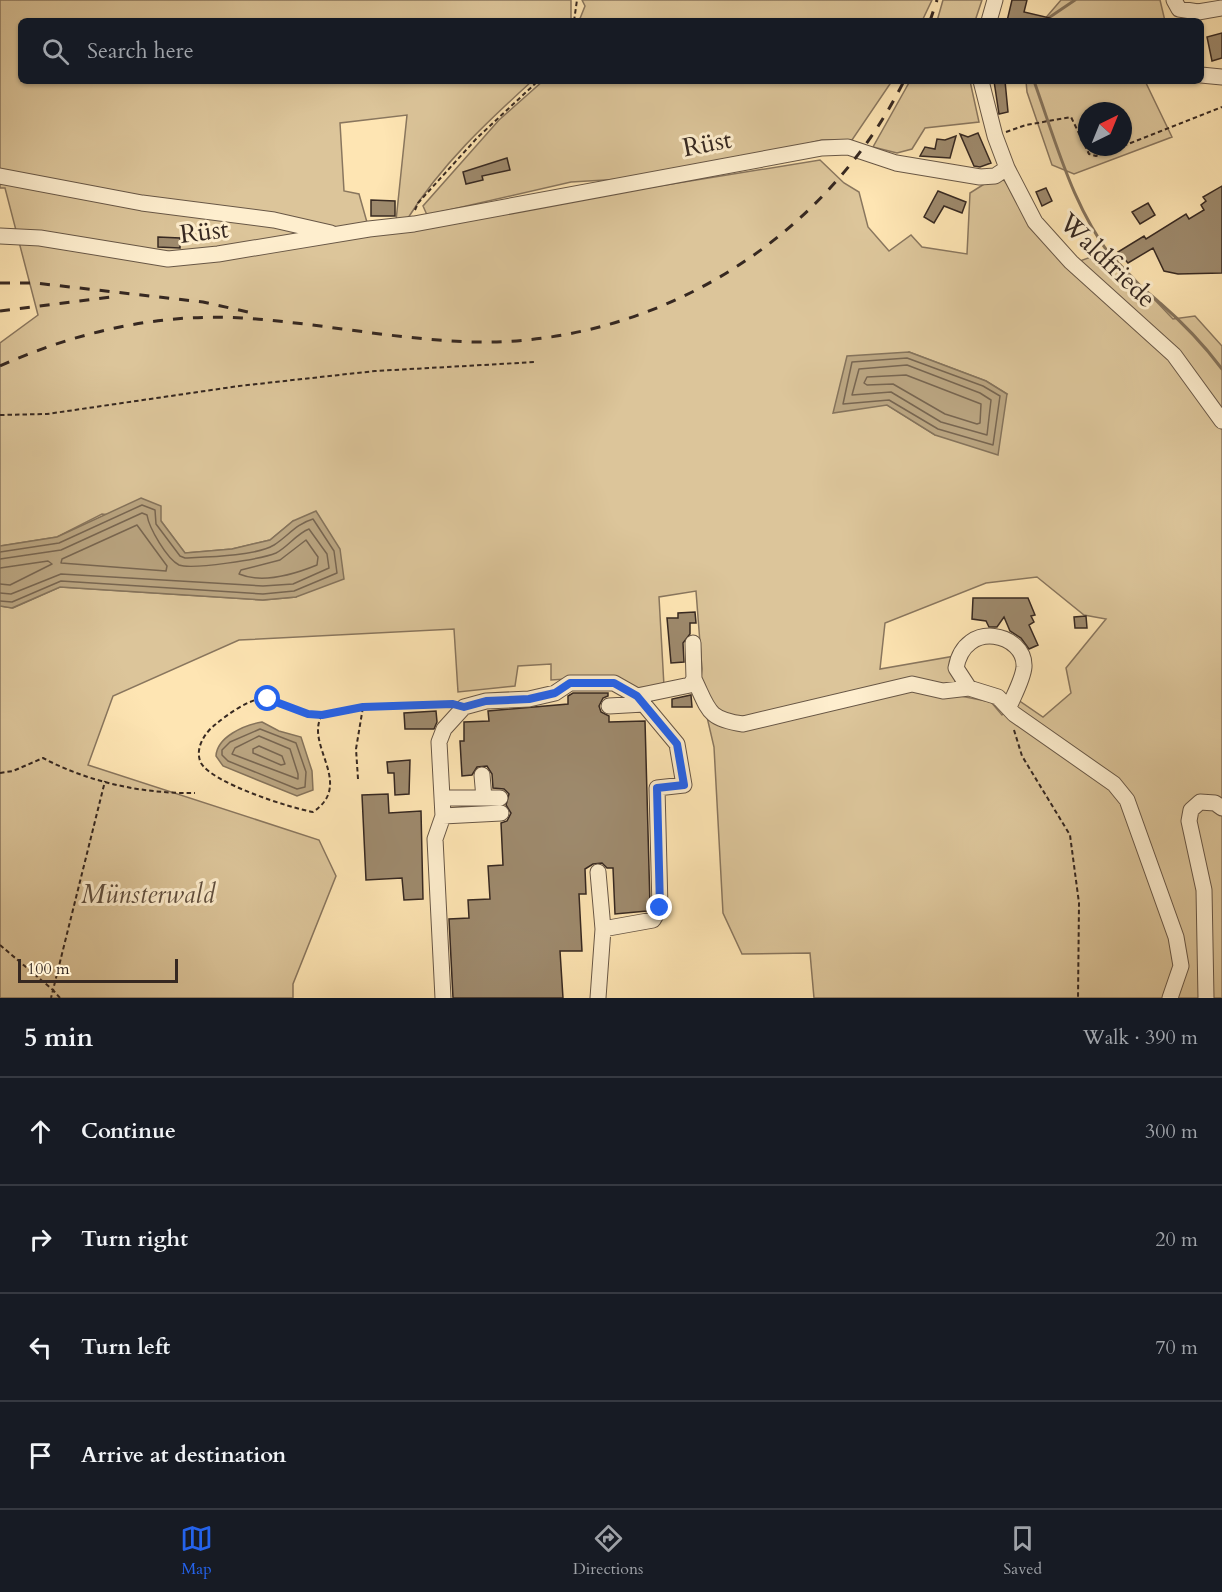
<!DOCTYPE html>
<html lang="en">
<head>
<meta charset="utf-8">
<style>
	body { margin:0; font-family:Cardo,serif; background:#242831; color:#f1f3f6 }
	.compass { position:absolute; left:1078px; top:102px; width:54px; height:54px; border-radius:50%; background:#171b24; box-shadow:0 2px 4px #0004; rotate:43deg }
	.scale { position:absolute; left:18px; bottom:15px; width:160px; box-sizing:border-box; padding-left:6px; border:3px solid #362821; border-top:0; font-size:16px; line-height:21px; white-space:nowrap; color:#362821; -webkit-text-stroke:4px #feeece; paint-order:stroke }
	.stop { position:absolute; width:18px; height:18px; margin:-14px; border:4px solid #2563eb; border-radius:50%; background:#fff }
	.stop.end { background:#2563eb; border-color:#fff; box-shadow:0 2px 6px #0008 }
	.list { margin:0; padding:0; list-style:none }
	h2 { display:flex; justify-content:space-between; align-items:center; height:78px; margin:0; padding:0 24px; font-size:26px }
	h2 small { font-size:20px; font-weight:400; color:#9ea1a6 }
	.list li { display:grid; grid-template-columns:39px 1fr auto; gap:18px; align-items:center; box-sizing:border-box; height:108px; padding:0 24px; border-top:2px solid #363941 }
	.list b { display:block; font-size:22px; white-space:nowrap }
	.list em { font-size:20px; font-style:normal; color:#9ea1a6 }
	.icon { flex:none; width:33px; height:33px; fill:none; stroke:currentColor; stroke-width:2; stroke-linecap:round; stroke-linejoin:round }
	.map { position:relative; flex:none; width:1222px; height:998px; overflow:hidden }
	.search { position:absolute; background:#171b24; box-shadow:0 2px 4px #0004; left:18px; right:18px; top:18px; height:66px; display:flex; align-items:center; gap:15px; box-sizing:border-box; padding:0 21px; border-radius:9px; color:#9ea1a6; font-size:22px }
	.sheet { height:510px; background:#171b24 }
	nav { display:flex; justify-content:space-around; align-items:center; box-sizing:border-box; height:84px; border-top:2px solid #363941; background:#171b24; font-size:16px; color:#9ea1a6 }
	nav a { display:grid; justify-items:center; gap:3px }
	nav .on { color:#2563eb }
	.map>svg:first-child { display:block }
	.green { fill:#dcc59a; stroke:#89765e; stroke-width:1.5; fill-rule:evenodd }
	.water { fill:#baa581; stroke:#85735b; stroke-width:1.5 }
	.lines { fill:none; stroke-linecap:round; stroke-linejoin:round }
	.shore { stroke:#786651; stroke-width:1.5 }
	.stream { stroke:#85735b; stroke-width:3 }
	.building { fill:#9e8a6d; stroke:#362821; stroke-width:1.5 }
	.minor-casing { stroke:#685746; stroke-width:17 }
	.path { stroke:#362821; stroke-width:2; stroke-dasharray:4.5 3; stroke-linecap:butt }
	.minor { stroke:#feeece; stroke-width:15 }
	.rail { stroke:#362821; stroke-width:3; stroke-dasharray:10 10; stroke-linecap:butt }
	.route { stroke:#2563eb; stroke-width:8 }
	.labels { text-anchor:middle; stroke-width:6; stroke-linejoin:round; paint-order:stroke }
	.street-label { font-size:26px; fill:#362821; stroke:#feeece }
	.park-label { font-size:26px; font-style:italic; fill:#604f3f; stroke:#feeece }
</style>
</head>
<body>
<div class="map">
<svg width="1222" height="998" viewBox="0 0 1222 998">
	<rect width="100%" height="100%" fill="#fee5b3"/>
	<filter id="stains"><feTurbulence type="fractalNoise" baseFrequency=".00333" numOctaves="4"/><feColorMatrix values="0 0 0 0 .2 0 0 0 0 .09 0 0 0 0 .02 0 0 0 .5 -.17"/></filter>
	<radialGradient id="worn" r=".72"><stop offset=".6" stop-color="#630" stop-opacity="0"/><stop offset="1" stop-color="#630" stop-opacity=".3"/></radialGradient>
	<!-- green -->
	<path class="green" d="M0,0H571V21H21V81H532C486,123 441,165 408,218L396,221L407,115L340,123L344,191L359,194L370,233L820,160L844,183L859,192L868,227L889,251L911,235L922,247L967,254L970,193L1000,174L1032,221L1080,261L1108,251L1173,319L1195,316L1222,346V998H814L810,953L742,954L723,913L714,747L700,687L702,669L696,591L659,597L664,686L635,688L614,676L551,680V664L518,666L515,686L458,692L454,629L239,640L113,696L88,765L319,840L336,876L293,984V998H0V606L13,608L60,587L263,600L296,597L293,521L270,540L232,549L185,553L161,521L102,514L57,537L0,546V343L38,315L5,188H0ZM909,352L986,381L1007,394L935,435L887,405ZM1037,577L1084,615L1106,619L1066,668L1071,693L1043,717L1018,700L1002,715L991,702L955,695V656L880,669L885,623L986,583Z
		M582,0H932L922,21H579L585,6Z
		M943,0H982L975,21H937Z
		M1061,0H1160L1165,21H1043Z
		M543,81H892L852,140H822L673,176L571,182L427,215L423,206L499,120Z
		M910,81H970L979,122L925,128L912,149L897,153L873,147Z
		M1026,81H1145L1172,137L1074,174L1052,165L1027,92ZM1087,111H1123V147H1087Z"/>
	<!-- water -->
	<path class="water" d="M909,352L986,381L1007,394L998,455L935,435L887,405L833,413L847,356Z
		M141,498L161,506V521L185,553L232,549L270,540L293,521L316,511L340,549L344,579L296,597L263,600L60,587L12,608L0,606V546L57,537Z
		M262,722L279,731L301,737L312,771L313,790L297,796L223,766L216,756C217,737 244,725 262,722Z"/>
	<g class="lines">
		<!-- shore -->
		<path class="shore" d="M907,358L983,386L1000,396L993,445L938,429L889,400L843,404L852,362Z
			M907,365L980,393L991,400L987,435L941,422L891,392L852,395L859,369Z
			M906,375L981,404L980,423L977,424L945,414L893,384L867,385L864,383L867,377Z
			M137,525L167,566L166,571L61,563L62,559Z
			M306,540L318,557L317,565C295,574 263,584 239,574L241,570L280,560Z
			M0,552L59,543L142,505L155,510L156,524L180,556L185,558C207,557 256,556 274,545C288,536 296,524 313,519L334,551L337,573L294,591L263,594L61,581L12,602L0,601
			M0,559L61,550L142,513L147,515C149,528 167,559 179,565C192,570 262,559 276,553C288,547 296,534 309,529L327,554L329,568L293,584L263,586L61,574L11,594L0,593
			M0,568L48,561L52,564L10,585L0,584
			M260,729L296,743L306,772L305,787L297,789L228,761L222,755V750L230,742Z
			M259,736L290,749L298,774V779L232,754L235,748Z
			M259,746L282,756L285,764L281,765L253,753V749Z"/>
		<!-- stream -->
		<path class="stream" d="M1044,21L1075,0
			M1034,81C1057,145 1073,209 1116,263C1129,279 1145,289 1160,303C1182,322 1204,345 1222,369"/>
	</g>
	<!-- building -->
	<path class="building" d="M1012,0H1027L1024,12L1050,18V21H1007Z
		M1222,33V58L1212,61L1207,37Z
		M994,81H1005L1008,112L999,114Z
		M978,133L991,163L980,167L974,166L960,134L968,137Z
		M956,136L950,158L920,156L925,147L935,149L937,139L945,140Z
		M507,158L510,170L482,176L483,180L466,184L463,172Z
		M1222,186V273L1178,274L1164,271L1153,248L1128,263L1118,252L1144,236L1146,239L1186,214L1189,219L1204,210L1201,205L1206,201L1203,197Z
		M1046,188L1052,201L1042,206L1036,192Z
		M938,191L966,202L962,213L944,206L934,223L924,217Z
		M371,200L395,201V216H371Z
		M1148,203L1155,215L1140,224L1132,212Z
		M158,237L180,238V248L158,247Z
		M973,598H1028L1035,615L1031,616L1034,622L1029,625L1038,645L1029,649L1021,638L1010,631L1004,617L997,627H989L986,621L972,619Z
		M695,612L696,623H690V634L683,643L684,662L671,663L667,618H678V613Z
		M1086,616L1087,628H1075L1074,617Z
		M573,693H608V696L603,698L599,706L601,712L609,716V722L645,721L650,905L647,911L615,914L613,868H607L602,863L593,864L585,869L586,894H579L582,951H560L563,998H453L449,919L469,918L468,900L490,899L488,866L503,865L501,823L507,821L511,813L506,805L509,794L504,789L493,788L492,774L487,766L477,767L472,775L462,776L460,741H464V722L489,721L488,711L568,704V696Z
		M691,695L692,707H672V699Z
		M436,711L437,722L434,729H405L404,713Z
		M410,760L409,794L395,795L394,773H388L387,762Z
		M388,794L389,813L421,811L423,899L404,900L402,878L366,880L362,795Z"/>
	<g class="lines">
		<defs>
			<path id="minor" d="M1174,0L1179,9L1198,12L1222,8
				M989,21L995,0
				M1201,75L1222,77
				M981,81L995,136L1007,168L1035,222L1071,262L1174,355L1222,421
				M0,176L142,203L274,220L331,233
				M0,236L40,238L168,259L218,254L369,229L414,224L822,148L848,147L896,163L980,177L995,176L1007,168
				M694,679C709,710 707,719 743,724L912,684L943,691L969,688L998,697L1014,714L1114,784L1127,800L1176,937L1181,966L1170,998
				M969,688L956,668C965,618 1026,634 1024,667C1023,679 1014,695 1009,707
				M637,696L690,685L694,679L693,643
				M609,706L644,704
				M482,775L484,798
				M442,798H500
				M443,816L501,813
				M443,998L435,839L443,816L439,742L444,729L464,707L486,701L529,699L555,693L570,683H614L637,696L677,744L684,785L657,788L660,908L653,920L603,929L598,872
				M598,998L603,929
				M1206,998L1204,890L1189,821L1191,810L1200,802L1215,803L1222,808"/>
		</defs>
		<!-- minor casing -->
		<use href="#minor" class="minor-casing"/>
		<!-- path -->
		<path class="path" d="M574,21L577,0
			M1006,132L1026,125L1071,117L1089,154L1096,156L1120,147
			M1123,146L1222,107
			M415,210L418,203L477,138L538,81
			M0,415L47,414L239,386L375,371L536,362
			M322,715C304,745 355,784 313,812C290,808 212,783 201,763C194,749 205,732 216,724C227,715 246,701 260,699C281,696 300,717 322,715C335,714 349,709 362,707C391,704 420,705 449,704
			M1014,730L1022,756L1070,835L1079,903L1078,998
			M0,773L13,771L43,758C88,782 143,794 195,793
			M358,779L356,749L363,707
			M0,945L53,990L51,998
			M60,998L53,990L105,781"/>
		<!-- minor -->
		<use href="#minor" class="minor"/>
		<!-- rail -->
		<path class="rail" d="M930,21L937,0
			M0,283H35L203,302L257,314
			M0,311L112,297
			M0,366C76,332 158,313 242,318C320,323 397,340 475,342C655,345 824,241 904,81"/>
	</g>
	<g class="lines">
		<!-- route -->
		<path class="route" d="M268,699L308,714L322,715L363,707L453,704L464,707L486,701L529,699L555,693L570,683H614L637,696L677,744L684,785L657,788L660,908"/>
	</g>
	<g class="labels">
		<!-- street labels -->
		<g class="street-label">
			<text transform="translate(707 143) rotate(-11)" y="9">Rüst</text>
			<text transform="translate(204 231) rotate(-7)" y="9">Rüst</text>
			<text transform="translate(1108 260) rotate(44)" y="9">Waldfriede</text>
		</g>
		<!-- park labels -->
		<g class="park-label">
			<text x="148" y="903">Münsterwald</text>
		</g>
	</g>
	<rect width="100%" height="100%" filter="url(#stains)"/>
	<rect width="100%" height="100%" fill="url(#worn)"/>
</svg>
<svg class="compass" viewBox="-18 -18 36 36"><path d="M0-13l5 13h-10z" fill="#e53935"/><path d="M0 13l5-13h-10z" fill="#9ea1a6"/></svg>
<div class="scale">100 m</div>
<div class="stop" style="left:268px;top:699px"></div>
<div class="stop end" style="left:660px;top:908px"></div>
<div class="search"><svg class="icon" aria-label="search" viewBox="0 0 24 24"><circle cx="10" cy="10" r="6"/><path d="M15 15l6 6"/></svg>Search here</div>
</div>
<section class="sheet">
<h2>5 min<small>Walk · 390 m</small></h2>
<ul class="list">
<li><svg class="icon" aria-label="ahead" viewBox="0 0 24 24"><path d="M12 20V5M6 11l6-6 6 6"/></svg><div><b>Continue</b></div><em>300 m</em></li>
<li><svg class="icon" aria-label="right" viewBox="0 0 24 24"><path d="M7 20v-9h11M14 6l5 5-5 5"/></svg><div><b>Turn right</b></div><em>20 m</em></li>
<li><svg class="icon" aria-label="left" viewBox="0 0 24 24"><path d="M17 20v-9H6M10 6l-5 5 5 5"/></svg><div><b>Turn left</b></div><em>70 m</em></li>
<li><svg class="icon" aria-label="arrive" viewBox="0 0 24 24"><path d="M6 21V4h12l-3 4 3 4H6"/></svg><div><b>Arrive at destination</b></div></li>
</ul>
</section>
<nav>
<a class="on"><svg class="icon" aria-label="map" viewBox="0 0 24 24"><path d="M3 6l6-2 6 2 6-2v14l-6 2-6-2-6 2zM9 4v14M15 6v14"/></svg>Map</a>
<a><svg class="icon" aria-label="directions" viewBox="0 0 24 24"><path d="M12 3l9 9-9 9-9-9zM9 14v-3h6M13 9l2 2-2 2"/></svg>Directions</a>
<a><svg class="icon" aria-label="saved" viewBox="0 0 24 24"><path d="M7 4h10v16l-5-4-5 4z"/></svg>Saved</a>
</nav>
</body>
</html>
